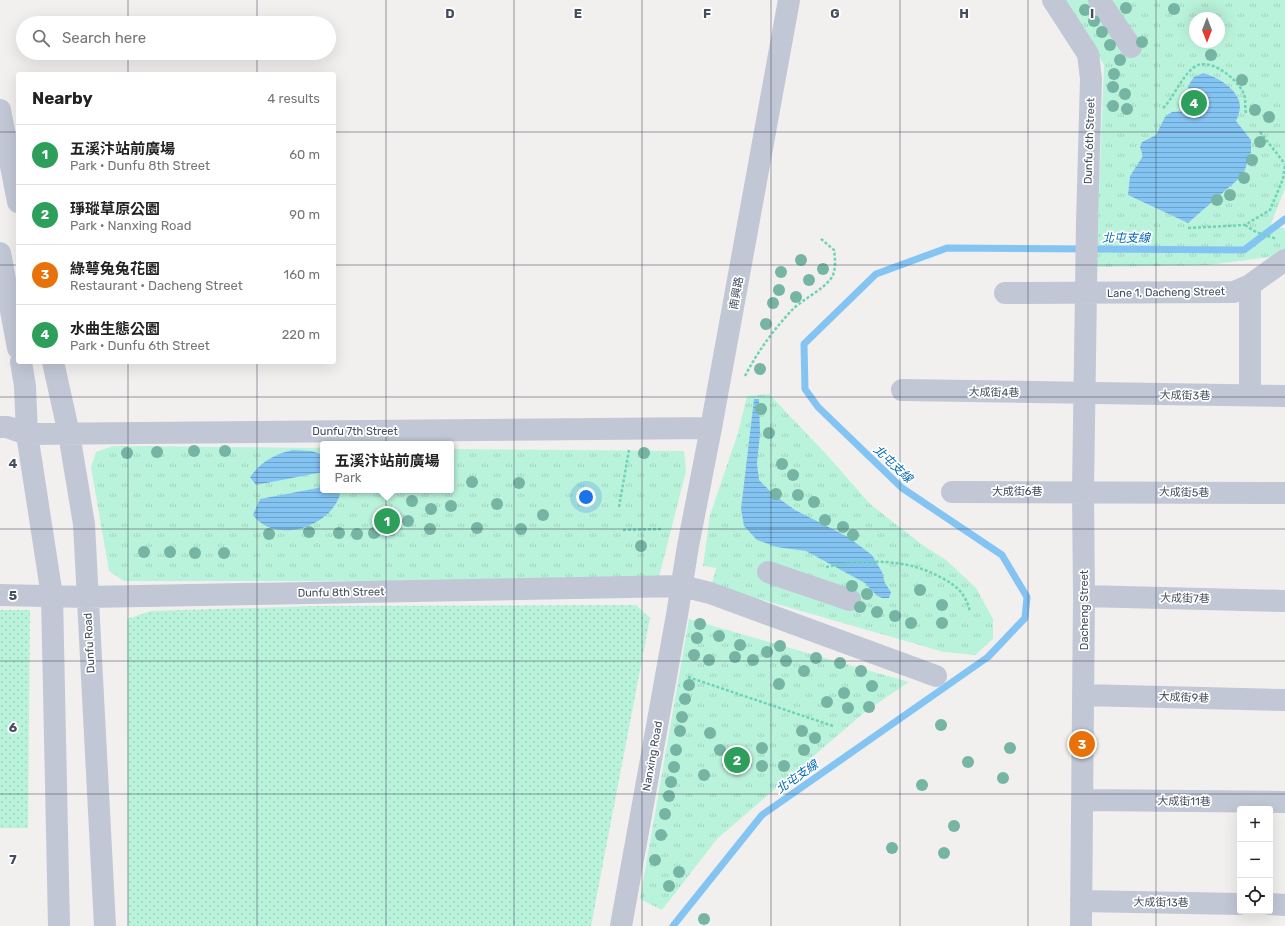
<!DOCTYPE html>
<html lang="en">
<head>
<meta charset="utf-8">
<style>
	body { margin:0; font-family:Rubik,"Noto Sans TC",sans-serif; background:#f6f6f6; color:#222 }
	.controls { position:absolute; right:12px; bottom:12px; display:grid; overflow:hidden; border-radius:4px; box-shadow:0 4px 16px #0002 }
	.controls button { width:36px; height:36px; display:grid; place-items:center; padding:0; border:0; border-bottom:1px solid #e0e0e0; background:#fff; color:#222; font:20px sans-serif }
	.compass { position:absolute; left:1189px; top:12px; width:36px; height:36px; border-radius:50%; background:#fff; box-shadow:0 4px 16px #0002; rotate:180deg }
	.you { position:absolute; left:586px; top:497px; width:14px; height:14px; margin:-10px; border:3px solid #fff; border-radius:50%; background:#1a73e8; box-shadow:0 0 0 6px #1a73e833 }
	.badge { display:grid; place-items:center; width:26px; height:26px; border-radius:50%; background:#0b3ef0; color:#fff; font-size:13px; font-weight:700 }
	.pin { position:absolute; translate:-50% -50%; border:2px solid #fff; box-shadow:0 1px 4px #0006 }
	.popup { position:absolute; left:320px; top:441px; width:134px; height:52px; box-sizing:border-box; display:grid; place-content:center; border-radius:4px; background:#fff; filter:drop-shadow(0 1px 3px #0005); font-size:13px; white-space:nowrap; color:#767676 }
	.popup b { font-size:15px; color:#222 }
	.popup::after { content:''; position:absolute; left:50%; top:100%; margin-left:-8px; border:8px solid transparent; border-top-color:#fff }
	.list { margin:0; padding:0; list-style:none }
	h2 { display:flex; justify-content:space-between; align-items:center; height:52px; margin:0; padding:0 16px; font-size:17px }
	h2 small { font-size:13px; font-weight:400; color:#767676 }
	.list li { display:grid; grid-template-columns:26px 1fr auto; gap:12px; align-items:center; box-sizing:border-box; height:60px; padding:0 16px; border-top:1px solid #e0e0e0 }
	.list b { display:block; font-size:15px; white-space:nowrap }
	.list p { margin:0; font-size:13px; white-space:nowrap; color:#767676 }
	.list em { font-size:13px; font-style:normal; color:#767676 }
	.icon { flex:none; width:22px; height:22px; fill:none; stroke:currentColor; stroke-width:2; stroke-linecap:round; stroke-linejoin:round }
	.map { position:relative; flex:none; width:1285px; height:926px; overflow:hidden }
	.search { position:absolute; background:#fff; box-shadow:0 4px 16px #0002; left:16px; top:16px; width:320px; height:44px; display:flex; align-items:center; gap:10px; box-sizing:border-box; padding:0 14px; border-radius:22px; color:#767676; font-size:15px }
	.panel { position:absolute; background:#fff; box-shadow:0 4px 16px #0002; left:16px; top:72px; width:320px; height:292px; border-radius:4px }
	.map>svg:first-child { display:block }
	.grass { fill:url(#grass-dots) }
	.park { fill:url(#park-tufts); fill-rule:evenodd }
	.water { fill:url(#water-rules) }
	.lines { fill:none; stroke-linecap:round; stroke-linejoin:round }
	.stream { stroke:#84c4f3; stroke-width:7 }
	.path { stroke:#6fd3b7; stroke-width:2.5; stroke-dasharray:3 2; stroke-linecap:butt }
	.minor { stroke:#c1c7d5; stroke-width:22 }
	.tree { fill:#76b5a3 }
	.grid { fill:none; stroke:#454d5e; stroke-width:1; stroke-opacity:0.55 }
	.labels { text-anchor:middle; stroke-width:3.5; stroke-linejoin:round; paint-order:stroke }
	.street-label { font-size:11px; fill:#454d5e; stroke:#fff }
	.water-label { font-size:12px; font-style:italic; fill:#0169b5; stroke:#fff }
	.grid-label { font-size:13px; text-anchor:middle; font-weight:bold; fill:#454d5e; stroke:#fff; stroke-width:3.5; stroke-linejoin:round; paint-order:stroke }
</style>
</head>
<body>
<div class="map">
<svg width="1285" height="926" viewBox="0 0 1285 926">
	<defs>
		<pattern id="grass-dots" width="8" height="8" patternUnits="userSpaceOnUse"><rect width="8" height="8" fill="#baf3dc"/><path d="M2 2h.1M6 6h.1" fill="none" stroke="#a1d2bf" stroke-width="1.8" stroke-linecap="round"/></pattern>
		<pattern id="park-tufts" width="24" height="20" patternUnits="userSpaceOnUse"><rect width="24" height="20" fill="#baf3dc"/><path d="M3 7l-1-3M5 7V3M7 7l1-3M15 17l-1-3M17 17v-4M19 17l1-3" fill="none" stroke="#a1d2bf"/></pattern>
		<pattern id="water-rules" width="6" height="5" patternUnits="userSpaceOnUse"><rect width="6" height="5" fill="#84c4f3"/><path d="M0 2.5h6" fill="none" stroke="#6ea1c8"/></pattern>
	</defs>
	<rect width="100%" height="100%" fill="#f2efef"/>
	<!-- grass -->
	<path class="grass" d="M636,605L650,618L591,926H128L127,619L151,611L317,606Z
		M0,610H30L28,828H0Z"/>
	<!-- park -->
	<path class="park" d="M1064,0H1285V188L1271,224L1285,229V255L1208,265L1096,267L1104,65ZM1195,18H1219V42H1195Z
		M769,394L827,455L870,504L924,546L946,560L976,588L993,619V639L975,655L944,652L721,588L711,587L716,568L703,566L710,515L738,433L747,396Z
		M113,446L323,448V490H451V449L684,451L686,471L658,581H124L109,571L91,467L96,452Z
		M689,619L909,682L866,711L717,839L662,910L640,899Z"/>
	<!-- water -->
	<path class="water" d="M1203,73C1217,77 1239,89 1240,106C1240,111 1238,116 1236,121L1251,140V152L1243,175L1188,223L1128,195L1130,176L1143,156L1140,147L1142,142L1156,135L1165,117L1172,112L1185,111L1191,100L1188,86L1194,77Z
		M754,399H759L760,434L757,463L759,480L774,495L795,510L848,537L872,555L882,572L885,583L891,592L889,598H882L876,595L865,583L806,551L777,547L757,540L744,526L741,509Z
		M293,450L312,451L323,455V472L256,485L250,477C261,462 274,454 293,450Z
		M323,487V490H341C335,526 276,546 253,515L260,499Z"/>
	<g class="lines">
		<!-- stream -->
		<path class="stream" d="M673,926L762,815L988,657L1025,618L1027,597L1002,555L902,488L818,407L805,389L804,344L876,274L947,248L1244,250L1285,219"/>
		<!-- path -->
		<path class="path" d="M1163,108C1175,96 1180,79 1193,68C1208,55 1236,78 1243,92C1247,99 1244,106 1246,113
			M1260,132L1285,164
			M1245,225L1256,232L1277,239
			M1188,228L1245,225L1270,210L1283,179L1285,165
			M745,376C758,351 774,329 793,309C803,299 828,287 833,275C836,267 835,258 834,250L820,238
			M619,507L629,450
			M623,530L663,529
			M826,567C865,559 907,558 942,578C957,586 966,594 970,612
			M688,677L833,726"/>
		<!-- minor -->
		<path class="minor" d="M1053,0L1088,54L1091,79L1087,223L1083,491L1084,596L1081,926
			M1099,0L1131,47
			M0,110L18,202
			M0,253L18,348
			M1250,285V395
			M1005,293L1234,292L1250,285L1285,260
			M21,362L25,386L27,434L52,596L59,926
			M53,362L69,434L84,524L105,926
			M902,390L1285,396
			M0,427H7L27,434L711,428
			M952,492L1285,493
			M768,572L850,600
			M0,595L87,597L682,586L710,593L936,676
			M1084,596L1285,601
			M1083,695L1285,700
			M1083,800L1285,802
			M1081,901L1240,904
			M1270,904L1285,905
			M621,926L677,615L688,546L711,428L789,0"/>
	</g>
	<!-- trees -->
	<g class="tree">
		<circle cx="1126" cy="8" r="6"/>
		<circle cx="1174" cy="9" r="6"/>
		<circle cx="1085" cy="10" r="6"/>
		<circle cx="1094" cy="21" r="6"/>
		<circle cx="1102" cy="32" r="6"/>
		<circle cx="1142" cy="42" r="6"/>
		<circle cx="1110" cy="45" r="6"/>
		<circle cx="1211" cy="55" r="6"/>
		<circle cx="1120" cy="60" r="6"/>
		<circle cx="1114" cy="74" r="6"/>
		<circle cx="1242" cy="80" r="6"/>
		<circle cx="1113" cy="87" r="6"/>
		<circle cx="1125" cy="94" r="6"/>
		<circle cx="1113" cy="106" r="6"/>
		<circle cx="1127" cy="109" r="6"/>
		<circle cx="1255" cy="110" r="6"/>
		<circle cx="1269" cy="117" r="6"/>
		<circle cx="1260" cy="142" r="6"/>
		<circle cx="1252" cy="160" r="6"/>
		<circle cx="1244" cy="178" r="6"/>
		<circle cx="1230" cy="195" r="6"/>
		<circle cx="1217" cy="200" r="6"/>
		<circle cx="801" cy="260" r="6"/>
		<circle cx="823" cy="269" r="6"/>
		<circle cx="781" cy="272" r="6"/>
		<circle cx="809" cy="280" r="6"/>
		<circle cx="779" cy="290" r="6"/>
		<circle cx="796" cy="297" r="6"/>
		<circle cx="773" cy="303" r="6"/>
		<circle cx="766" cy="324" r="6"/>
		<circle cx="760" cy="369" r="6"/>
		<circle cx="761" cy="409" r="6"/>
		<circle cx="769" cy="433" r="6"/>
		<circle cx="194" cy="451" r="6"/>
		<circle cx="225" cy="451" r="6"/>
		<circle cx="157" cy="452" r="6"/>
		<circle cx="127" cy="453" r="6"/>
		<circle cx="644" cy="453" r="6"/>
		<circle cx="782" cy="464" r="6"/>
		<circle cx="793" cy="475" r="6"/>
		<circle cx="472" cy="482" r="6"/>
		<circle cx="519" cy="483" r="6"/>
		<circle cx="776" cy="494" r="6"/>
		<circle cx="798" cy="495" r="6"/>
		<circle cx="412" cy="501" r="6"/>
		<circle cx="814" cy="502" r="6"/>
		<circle cx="497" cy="504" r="6"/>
		<circle cx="451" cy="506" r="6"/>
		<circle cx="431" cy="509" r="6"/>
		<circle cx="543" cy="515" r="6"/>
		<circle cx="825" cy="520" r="6"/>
		<circle cx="408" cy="521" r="6"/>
		<circle cx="843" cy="527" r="6"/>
		<circle cx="477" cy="528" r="6"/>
		<circle cx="430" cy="529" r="6"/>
		<circle cx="521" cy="529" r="6"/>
		<circle cx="391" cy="530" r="6"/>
		<circle cx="309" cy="532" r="6"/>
		<circle cx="339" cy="533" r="6"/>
		<circle cx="374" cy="533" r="6"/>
		<circle cx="269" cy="534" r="6"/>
		<circle cx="357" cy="534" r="6"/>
		<circle cx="853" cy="535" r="6"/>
		<circle cx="641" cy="546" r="6"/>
		<circle cx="144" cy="552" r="6"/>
		<circle cx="170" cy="552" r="6"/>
		<circle cx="195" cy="553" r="6"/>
		<circle cx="224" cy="553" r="6"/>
		<circle cx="852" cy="586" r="6"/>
		<circle cx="920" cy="590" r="6"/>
		<circle cx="867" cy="594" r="6"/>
		<circle cx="942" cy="605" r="6"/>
		<circle cx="860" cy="607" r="6"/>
		<circle cx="877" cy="612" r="6"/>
		<circle cx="895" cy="616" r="6"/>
		<circle cx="911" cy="623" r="6"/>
		<circle cx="942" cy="623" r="6"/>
		<circle cx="700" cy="624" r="6"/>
		<circle cx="719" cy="636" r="6"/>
		<circle cx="697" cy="638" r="6"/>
		<circle cx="740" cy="645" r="6"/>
		<circle cx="780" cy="646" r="6"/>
		<circle cx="767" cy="652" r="6"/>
		<circle cx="694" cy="655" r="6"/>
		<circle cx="735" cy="657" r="6"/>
		<circle cx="816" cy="658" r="6"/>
		<circle cx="709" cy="660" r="6"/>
		<circle cx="753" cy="660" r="6"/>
		<circle cx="786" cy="661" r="6"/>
		<circle cx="840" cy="663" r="6"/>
		<circle cx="804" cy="671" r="6"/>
		<circle cx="861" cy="671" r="6"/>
		<circle cx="779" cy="684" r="6"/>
		<circle cx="689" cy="685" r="6"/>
		<circle cx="872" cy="686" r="6"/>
		<circle cx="844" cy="693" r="6"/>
		<circle cx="685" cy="699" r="6"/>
		<circle cx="827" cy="702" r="6"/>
		<circle cx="869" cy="707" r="6"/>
		<circle cx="848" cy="708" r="6"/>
		<circle cx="682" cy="717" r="6"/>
		<circle cx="941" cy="725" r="6"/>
		<circle cx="680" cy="731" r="6"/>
		<circle cx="802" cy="731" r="6"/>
		<circle cx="710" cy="733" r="6"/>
		<circle cx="815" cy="738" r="6"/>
		<circle cx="762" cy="748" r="6"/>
		<circle cx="1010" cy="748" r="6"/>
		<circle cx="676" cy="750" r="6"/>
		<circle cx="720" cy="750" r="6"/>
		<circle cx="804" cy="750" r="6"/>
		<circle cx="968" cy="762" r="6"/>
		<circle cx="762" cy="766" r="6"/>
		<circle cx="784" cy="766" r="6"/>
		<circle cx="674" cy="767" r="6"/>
		<circle cx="704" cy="775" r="6"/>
		<circle cx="1003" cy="778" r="6"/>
		<circle cx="671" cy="782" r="6"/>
		<circle cx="922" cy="785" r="6"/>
		<circle cx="669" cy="796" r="6"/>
		<circle cx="665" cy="814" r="6"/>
		<circle cx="954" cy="826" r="6"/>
		<circle cx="661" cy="835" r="6"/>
		<circle cx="892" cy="848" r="6"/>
		<circle cx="944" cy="853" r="6"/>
		<circle cx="655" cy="860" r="6"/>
		<circle cx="679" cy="872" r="6"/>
		<circle cx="669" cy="886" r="6"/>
		<circle cx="704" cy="919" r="6"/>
	</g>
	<!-- grid -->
	<path class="grid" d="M128,0V23M257,0V23M386,0V926M514,0V926M642,0V926M771,0V926M900,0V926M1028,0V926M1156,0V926M128,53V74M257,53V74M0,132H18M334,132H1285M0,265H18M334,265H1285M128,362V926M257,362V926M0,397H1285M0,529H1285M0,661H1285M0,794H1285"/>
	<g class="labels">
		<!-- street labels -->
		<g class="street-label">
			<text transform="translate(1089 141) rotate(-88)" y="4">Dunfu 6th Street</text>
			<text transform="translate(1166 292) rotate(-1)" y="4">Lane 1, Dacheng Street</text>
			<text transform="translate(736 293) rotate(-80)" y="4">南興路</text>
			<text transform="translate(994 392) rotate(1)" y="4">大成街4巷</text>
			<text transform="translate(1185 395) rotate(1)" y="4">大成街3巷</text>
			<text x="355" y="435">Dunfu 7th Street</text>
			<text x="1017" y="495">大成街6巷</text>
			<text transform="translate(1184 492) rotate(1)" y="4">大成街5巷</text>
			<text transform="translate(341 592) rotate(-1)" y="4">Dunfu 8th Street</text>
			<text transform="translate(1185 598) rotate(1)" y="4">大成街7巷</text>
			<text transform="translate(1084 610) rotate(-90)" y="4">Dacheng Street</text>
			<text transform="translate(89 643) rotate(-93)" y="4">Dunfu Road</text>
			<text transform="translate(1184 697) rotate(2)" y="4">大成街9巷</text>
			<text transform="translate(652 756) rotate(-80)" y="4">Nanxing Road</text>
			<text transform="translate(1184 801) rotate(1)" y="4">大成街11巷</text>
			<text transform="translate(1161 902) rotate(1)" y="4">大成街13巷</text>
		</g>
		<!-- water labels -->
		<g class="water-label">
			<text x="1126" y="242">北屯支線</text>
			<text transform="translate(893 464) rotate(43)" y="4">北屯支線</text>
			<text transform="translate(797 777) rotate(-35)" y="4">北屯支線</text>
		</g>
	</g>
	<g class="grid-label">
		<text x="450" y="18">D</text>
		<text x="578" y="18">E</text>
		<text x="707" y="18">F</text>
		<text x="835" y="18">G</text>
		<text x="964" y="18">H</text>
		<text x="1092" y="18">I</text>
		<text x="13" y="468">4</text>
		<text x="13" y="600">5</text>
		<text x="13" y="732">6</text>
		<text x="13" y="864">7</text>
	</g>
</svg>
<div class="controls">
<button>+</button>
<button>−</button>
<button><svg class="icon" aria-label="locate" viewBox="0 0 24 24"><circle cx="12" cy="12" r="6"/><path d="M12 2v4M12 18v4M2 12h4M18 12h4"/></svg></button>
</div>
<svg class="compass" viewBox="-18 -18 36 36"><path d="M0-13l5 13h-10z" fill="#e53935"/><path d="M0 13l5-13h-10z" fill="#767676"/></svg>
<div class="you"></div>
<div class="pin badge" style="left:387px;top:521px;background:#2e9e5b">1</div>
<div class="popup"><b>五溪汴站前廣場</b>Park</div>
<div class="pin badge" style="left:737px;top:760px;background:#2e9e5b">2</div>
<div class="pin badge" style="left:1082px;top:744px;background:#e8710a">3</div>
<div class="pin badge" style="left:1194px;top:103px;background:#2e9e5b">4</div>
<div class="search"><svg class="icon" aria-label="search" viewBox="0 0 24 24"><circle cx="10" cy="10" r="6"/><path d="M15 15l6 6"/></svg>Search here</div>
<section class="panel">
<h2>Nearby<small>4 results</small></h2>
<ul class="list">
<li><span class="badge" style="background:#2e9e5b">1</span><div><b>五溪汴站前廣場</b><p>Park · Dunfu 8th Street</p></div><em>60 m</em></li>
<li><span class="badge" style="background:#2e9e5b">2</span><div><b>琤瑽草原公園</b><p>Park · Nanxing Road</p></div><em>90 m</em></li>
<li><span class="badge" style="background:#e8710a">3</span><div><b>綠萼兔兔花園</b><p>Restaurant · Dacheng Street</p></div><em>160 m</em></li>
<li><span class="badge" style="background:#2e9e5b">4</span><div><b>水曲生態公園</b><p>Park · Dunfu 6th Street</p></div><em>220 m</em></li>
</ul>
</section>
</div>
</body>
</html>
